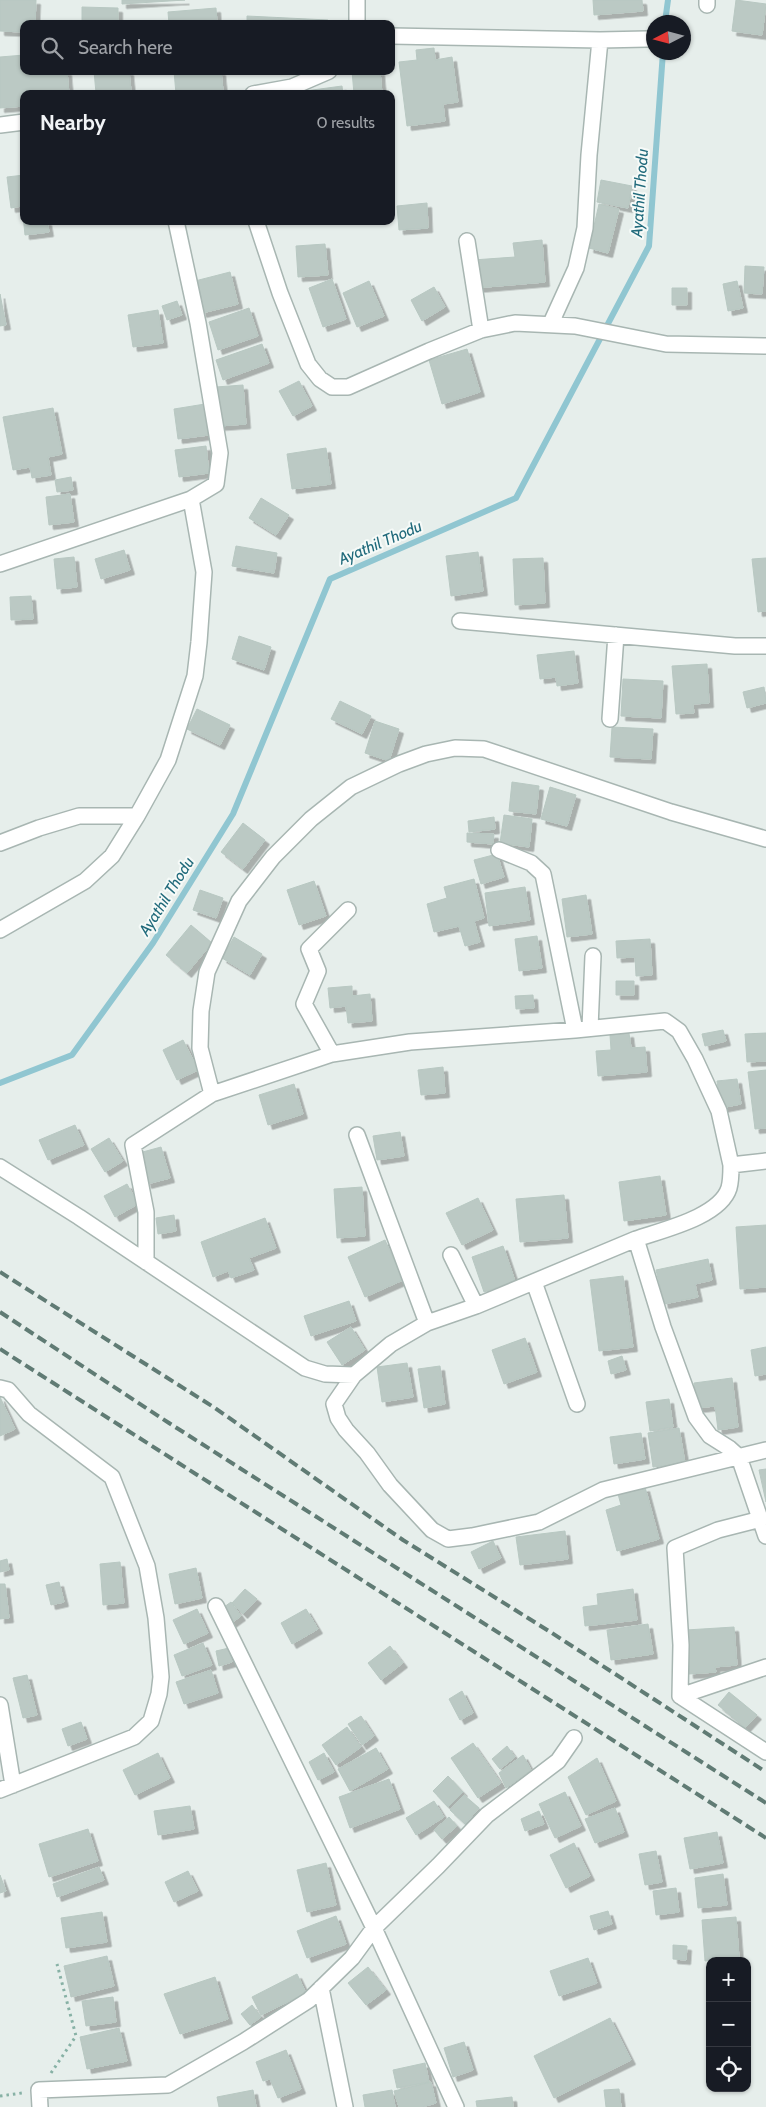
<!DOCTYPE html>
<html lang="en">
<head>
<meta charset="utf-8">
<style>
	body { margin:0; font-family:Cabin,sans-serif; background:#20242c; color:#f1f3f6 }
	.controls { position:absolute; right:15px; bottom:15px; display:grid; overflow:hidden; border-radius:10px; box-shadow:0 1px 4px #0004 }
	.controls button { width:45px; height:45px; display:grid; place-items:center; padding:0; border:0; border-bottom:1px solid #363941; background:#171b24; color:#f1f3f6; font:25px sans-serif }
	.compass { position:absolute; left:646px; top:15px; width:45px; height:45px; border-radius:50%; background:#171b24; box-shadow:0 1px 4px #0004; rotate:264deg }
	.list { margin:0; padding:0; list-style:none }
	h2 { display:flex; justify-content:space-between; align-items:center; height:65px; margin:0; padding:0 20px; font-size:21px }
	h2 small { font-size:16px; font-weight:400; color:#9ea1a6 }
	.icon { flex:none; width:28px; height:28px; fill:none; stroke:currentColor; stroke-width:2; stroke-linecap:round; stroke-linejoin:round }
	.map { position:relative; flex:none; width:766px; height:2107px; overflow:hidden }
	.search { position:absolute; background:#171b24; box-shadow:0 1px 4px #0004; left:20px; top:20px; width:375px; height:55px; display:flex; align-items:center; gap:12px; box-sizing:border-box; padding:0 18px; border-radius:10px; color:#9ea1a6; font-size:19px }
	.panel { position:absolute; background:#171b24; box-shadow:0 1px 4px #0004; left:20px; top:90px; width:375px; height:135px; border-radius:10px }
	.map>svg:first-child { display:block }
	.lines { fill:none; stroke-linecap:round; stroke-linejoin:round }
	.stream { stroke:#90c6d1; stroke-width:6 }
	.building { fill:#bbc9c4; stroke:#b8c8c2; filter:url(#shadow) }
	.minor-casing { stroke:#a8b6b2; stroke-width:18 }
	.path { stroke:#87b1a5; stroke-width:3; stroke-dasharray:2.5 4; stroke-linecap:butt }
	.minor { stroke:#fff; stroke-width:15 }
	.rail { stroke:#607b74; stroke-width:4; stroke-dasharray:10 5; stroke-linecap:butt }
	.labels { text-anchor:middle; stroke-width:4; stroke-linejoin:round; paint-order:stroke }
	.water-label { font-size:16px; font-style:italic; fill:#206a7b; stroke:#f6faf8 }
</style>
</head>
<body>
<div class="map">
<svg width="766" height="2107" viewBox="0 0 766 2107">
	<defs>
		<filter id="shadow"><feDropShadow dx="4.5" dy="4.5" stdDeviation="0" flood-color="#0004"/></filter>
	</defs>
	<rect width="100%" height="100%" fill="#e6eeeb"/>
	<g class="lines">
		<!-- stream -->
		<path class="stream" d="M665,22L668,0
			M0,1083L72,1055L153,943L233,814L330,579L516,498L649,246L663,52"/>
	</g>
	<!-- building -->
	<path class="building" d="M0,0H36L35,24H24V32L0,31Z
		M122,0H185L122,4Z
		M593,0H642L643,11L594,15Z
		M736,0L766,4L762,35L732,31Z
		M82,7L118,8V24H82Z
		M216,8L217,24H169L168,12Z
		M247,16L328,20L327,24H247Z
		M434,48L435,60L452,57L458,102L443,104L445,121L407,126L399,62L417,60L416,50Z
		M24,55V71H67L69,94H24V106L0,108V57Z
		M94,71H129L131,91L96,93Z
		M174,71H221L223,91L176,94Z
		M352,71H380L382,94H354Z
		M342,86L343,94H298V92Z
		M24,175V221H47L49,232L25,235L22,206L11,208L7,177Z
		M601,180L632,186L628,208L597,202Z
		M427,203L428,228L399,230L397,206Z
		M599,204L619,209L608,253L589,248Z
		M542,240L545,282L475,288L473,260L515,257L513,243Z
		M325,244L328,275L298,277L296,246Z
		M745,266L764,267L762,294L744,293Z
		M230,272L238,304L202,313L195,281Z
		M332,279L346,319L323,327L309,288Z
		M369,281L384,316L357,327L343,293Z
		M737,281L743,308L728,311L723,284Z
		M434,287L445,307L422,321L411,300Z
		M672,288H687V305H672Z
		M0,294L6,325L0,326Z
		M177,301L182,315L167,320L162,306Z
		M249,308L258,336L218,350L209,322Z
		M158,310L163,343L133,347L128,315Z
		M262,344L269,363L223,380L216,360Z
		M467,349L480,392L442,404L429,360Z
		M299,381L312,406L293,416L279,391Z
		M243,385L246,424L219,426L216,387Z
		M205,404L209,435L178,439L174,409Z
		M53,408L62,454L48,457L51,475L32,478L30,467L13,470L3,417Z
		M206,446L209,473L179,477L175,450Z
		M326,448L331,484L292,489L287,454Z
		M71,477L73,490L57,492L55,480Z
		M70,494L74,522L49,525L46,497Z
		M261,498L289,515L276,535L249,518Z
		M236,546L277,553L274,573L232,566Z
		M124,550L130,570L101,579L95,559Z
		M478,552L483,591L451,596L446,556Z
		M74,557L77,587L57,589L54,559Z
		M543,558L545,603L515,605L513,559Z
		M766,558V611L758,612L752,559Z
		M31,596L33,619L11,620L10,597Z
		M239,636L271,647L264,670L232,659Z
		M574,651L578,683L557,686L556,677L540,679L537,655Z
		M707,664L709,703L693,704L694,713L676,714L672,666Z
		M623,679L663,681L661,718L621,716Z
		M764,687L766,703L747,708L743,692Z
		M340,701L371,716L362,734L331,719Z
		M197,709L230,725L220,745L187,729Z
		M375,721L399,729L389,761L365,753Z
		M612,727L653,729L651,759L610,757Z
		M512,782L539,786L536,814L509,811Z
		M550,787L576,795L567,826L541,819Z
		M504,815L532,819L529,847L500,843Z
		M494,817L495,829L469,832L468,821Z
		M243,823L265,840L243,869L221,852Z
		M467,833L494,834L493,844L467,842Z
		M497,854L504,877L481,884L474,860Z
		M474,879L484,918L474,921L480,942L465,946L459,926L434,932L427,904L447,898L444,887Z
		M314,881L326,916L299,925L287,890Z
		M525,887L530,920L489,926L485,893Z
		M200,890L223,898L216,918L193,910Z
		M586,895L592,934L567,937L562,899Z
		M191,925L212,943L187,973L166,955Z
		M537,936L542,968L519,971L515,939Z
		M234,937L262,954L250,975L222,958Z
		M650,939L652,975L636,976L635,957L617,958L616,941Z
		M616,981H634V995H616Z
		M352,986V996L370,994L372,1021L348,1023L346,1006L330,1008L328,988Z
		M533,995L534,1008L516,1009L515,996Z
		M723,1030L726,1041L705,1046L702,1034Z
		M629,1033L631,1048L645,1047L647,1072L598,1076L596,1051L611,1050L610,1035Z
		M766,1033V1061L747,1062L745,1034Z
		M183,1040L198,1070L177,1080L163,1050Z
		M443,1067L445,1093L421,1095L418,1070Z
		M766,1070V1128L755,1129L748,1072Z
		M737,1079L741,1104L721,1108L717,1081Z
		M294,1084L303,1114L268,1125L259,1095Z
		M75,1125L84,1145L48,1160L39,1140Z
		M400,1132L404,1156L377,1160L373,1136Z
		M109,1138L123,1161L105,1172L91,1149Z
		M161,1147L170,1178L147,1184L139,1153Z
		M660,1176L666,1215L624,1221L619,1182Z
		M127,1184L138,1204L115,1217L104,1196Z
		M362,1187L365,1236L337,1238L334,1189Z
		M564,1195L568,1238L520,1242L516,1199Z
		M478,1198L493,1230L462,1245L446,1213Z
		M174,1215L176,1231L158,1234L156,1218Z
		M265,1218L276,1248L249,1258L254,1270L231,1278L228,1271L213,1277L201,1242Z
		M766,1225V1287L740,1289L736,1227Z
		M385,1240L403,1280L365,1297L348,1257Z
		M503,1246L515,1281L484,1292L472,1257Z
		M708,1259L712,1280L695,1284L698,1297L664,1304L656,1270Z
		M623,1276L633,1347L599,1351L590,1280Z
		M349,1301L356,1321L311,1336L304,1316Z
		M351,1327L365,1350L342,1365L327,1342Z
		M525,1338L537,1372L504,1384L492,1350Z
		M766,1347V1374L755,1376L751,1350Z
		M622,1356L626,1370L611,1374L608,1361Z
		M407,1363L413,1397L382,1402L377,1367Z
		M440,1366L445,1404L424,1408L418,1369Z
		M732,1378L738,1427L718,1430L715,1406L697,1408L694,1383Z
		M0,1397L15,1429L0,1436Z
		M669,1399L673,1427L650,1431L646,1402Z
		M679,1428L685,1463L653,1467L648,1433Z
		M641,1433L645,1459L614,1464L610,1437Z
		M766,1469V1502L759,1470Z
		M645,1487L659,1539L617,1551L606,1510L621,1505L618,1494Z
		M565,1531L568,1559L520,1565L516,1537Z
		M493,1541L501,1558L479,1569L471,1552Z
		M7,1559L9,1570L0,1572V1561Z
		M120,1562L124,1603L103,1605L100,1564Z
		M196,1568L202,1598L175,1604L169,1574Z
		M59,1582L64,1602L51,1605L46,1585Z
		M0,1584H5L9,1618L0,1619Z
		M245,1589L257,1599L243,1614L232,1603Z
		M633,1589L637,1620L585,1626L583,1607L598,1605L597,1594Z
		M231,1602L241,1616L230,1624L220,1610Z
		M197,1609L208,1633L184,1644L173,1620Z
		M306,1609L318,1629L292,1644L281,1623Z
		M648,1624L653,1654L611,1660L607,1630Z
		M734,1627L737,1665L715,1667L716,1672L689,1674L686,1630Z
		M203,1643L212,1665L182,1676L174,1655Z
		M390,1646L403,1663L381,1680L368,1663Z
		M229,1648L232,1662L219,1666L216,1651Z
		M211,1670L218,1693L184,1704L176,1682Z
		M27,1675L37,1715L23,1718L13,1678Z
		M462,1691L473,1713L460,1720L449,1699Z
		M729,1692L757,1715L745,1728L718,1705Z
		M361,1716L374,1736L362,1745L348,1724Z
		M81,1722L87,1739L68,1746L62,1729Z
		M347,1727L361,1747L336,1765L322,1745Z
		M473,1743L501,1783L478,1798L451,1758Z
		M507,1746L515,1757L500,1769L492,1759Z
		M376,1748L388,1769L350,1791L338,1769Z
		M158,1753L170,1778L135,1795L123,1770Z
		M324,1753L334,1772L318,1780L309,1762Z
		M523,1755L531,1770L506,1788L499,1773Z
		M597,1758L616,1801L586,1815L568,1777Z
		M448,1776L463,1792L448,1807L433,1791Z
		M389,1779L400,1809L350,1828L339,1797Z
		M565,1792L581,1826L555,1838L539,1804Z
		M464,1795L479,1808L465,1824L450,1810Z
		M434,1801L444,1817L416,1835L406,1818Z
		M190,1806L194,1829L158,1835L154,1811Z
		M615,1808L624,1832L595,1843L585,1819Z
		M539,1811L544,1824L525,1831L521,1819Z
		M449,1817L457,1826L442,1839L434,1830Z
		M88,1829L98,1861L49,1877L39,1844Z
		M717,1832L723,1863L690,1869L684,1838Z
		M574,1843L590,1876L566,1888L550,1855Z
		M656,1851L662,1882L645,1885L639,1854Z
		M326,1863L336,1905L307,1912L297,1870Z
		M99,1867L104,1880L57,1897L53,1884Z
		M188,1871L198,1891L174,1902L165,1882Z
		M723,1874L727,1905L698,1908L695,1878Z
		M0,1875L6,1891L0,1893Z
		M676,1888L679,1912L656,1915L653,1891Z
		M608,1911L612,1924L594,1930L590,1916Z
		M102,1912L107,1942L66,1948L61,1918Z
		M336,1916L346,1944L307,1958L297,1931Z
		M736,1917L739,1958L705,1961L702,1920Z
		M673,1945L687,1946L686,1960L673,1959Z
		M107,1956L114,1986L71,1997L64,1966Z
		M588,1958L597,1983L559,1996L550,1971Z
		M368,1967L386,1990L366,2005L348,1983Z
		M297,1974L306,1993L261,2015L252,1997Z
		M215,1977L228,2019L180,2034L164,1994Z
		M113,1997L116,2022L86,2026L82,2001Z
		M252,2005L261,2017L250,2025L241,2014Z
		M610,2018L631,2060L554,2098L534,2056Z
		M119,2028L127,2061L87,2069L80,2037Z
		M464,2042L473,2070L453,2077L444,2048Z
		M286,2050L301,2089L278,2098L270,2079L263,2081L256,2062Z
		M425,2063L429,2082L397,2088L393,2070Z
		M431,2082L436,2103L422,2107H399L394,2091Z
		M619,2089L621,2107H606L604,2090Z
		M253,2090L256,2107H219L217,2097Z
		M392,2090L395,2107H365L363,2095Z
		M512,2097L513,2107H477L476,2101Z"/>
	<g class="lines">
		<defs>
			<path id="minor" d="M707,5V0
				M357,24V0
				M391,36L600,40L647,39
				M253,94L292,87L329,71
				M0,125L24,122
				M256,221L280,293L308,364L320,379L332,387H348L429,351L481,330L515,323L575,326L666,344L766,346
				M467,241L481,330
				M551,323L576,268L585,228L589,155L600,40
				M0,564L191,499L216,484L220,453L198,323L176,221
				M460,621L735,646H766
				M610,719L616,635
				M0,843L39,828L79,816H137
				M499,850L531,863L543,874L575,1030
				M0,930L85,881L112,856L137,816L168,760L195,676L199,642L204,572L191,499
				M590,1028L593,956
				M332,1054L304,1004L318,971L309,949L348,910
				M212,1094L332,1054L410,1042L575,1030L665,1021L679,1031L695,1059L719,1111L731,1165
				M357,1135L427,1323
				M766,1161L731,1165C731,1172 731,1181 729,1188C720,1217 662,1230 636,1239L663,1327L696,1417L710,1436L729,1448L739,1457L766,1536
				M0,1167L79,1217L305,1368L325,1374L354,1375L391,1344L427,1323L476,1306L636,1239
				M451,1255L476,1306
				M146,1262V1212L133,1145L212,1094L200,1048L201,1011L207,972L239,901L273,857L311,819L351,787L399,764L426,754L455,748L484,749L671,812L766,839
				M534,1282L577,1404
				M354,1375L334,1404L338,1418L346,1430L367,1453L390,1485L432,1530L448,1539L472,1536L539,1522L603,1490L766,1450
				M0,1388L8,1390L29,1414L112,1477L147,1566L156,1618L161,1677L159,1694L151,1721L134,1737L0,1790
				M216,1606L374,1928L456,2107
				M680,1696L681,1645L675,1548L718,1530L761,1519
				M680,1696L766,1752
				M680,1696L766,1667
				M0,1705L13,1785
				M321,1988L345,2107
				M40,2107L39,2090L168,2085L243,2042L309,2000L352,1958L374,1928L438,1866L487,1815L558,1761L574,1738"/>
		</defs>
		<!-- minor casing -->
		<use href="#minor" class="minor-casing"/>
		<!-- path -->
		<path class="path" d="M51,2073L76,2036L57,1964
			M0,2096L22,2093"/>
		<!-- minor -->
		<use href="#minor" class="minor"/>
		<!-- rail -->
		<path class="rail" d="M0,1272L215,1408L403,1540L552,1633L766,1772
			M0,1312L169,1423L766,1803
			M0,1349L766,1838"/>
	</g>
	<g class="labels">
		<!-- water labels -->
		<g class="water-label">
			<text transform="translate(639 193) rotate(-86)" y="6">Ayathil Thodu</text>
			<text transform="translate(380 542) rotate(-23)" y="6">Ayathil Thodu</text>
			<text transform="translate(166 896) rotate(-58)" y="6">Ayathil Thodu</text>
		</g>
	</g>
</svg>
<div class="controls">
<button>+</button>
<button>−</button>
<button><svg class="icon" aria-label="locate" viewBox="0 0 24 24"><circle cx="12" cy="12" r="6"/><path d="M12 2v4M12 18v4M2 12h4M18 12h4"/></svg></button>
</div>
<svg class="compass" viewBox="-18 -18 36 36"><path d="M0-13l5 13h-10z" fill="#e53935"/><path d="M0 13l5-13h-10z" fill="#9ea1a6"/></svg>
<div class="search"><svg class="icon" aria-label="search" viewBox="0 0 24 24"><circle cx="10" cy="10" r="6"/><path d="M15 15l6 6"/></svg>Search here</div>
<section class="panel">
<h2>Nearby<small>0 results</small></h2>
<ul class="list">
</ul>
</section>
</div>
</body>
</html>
